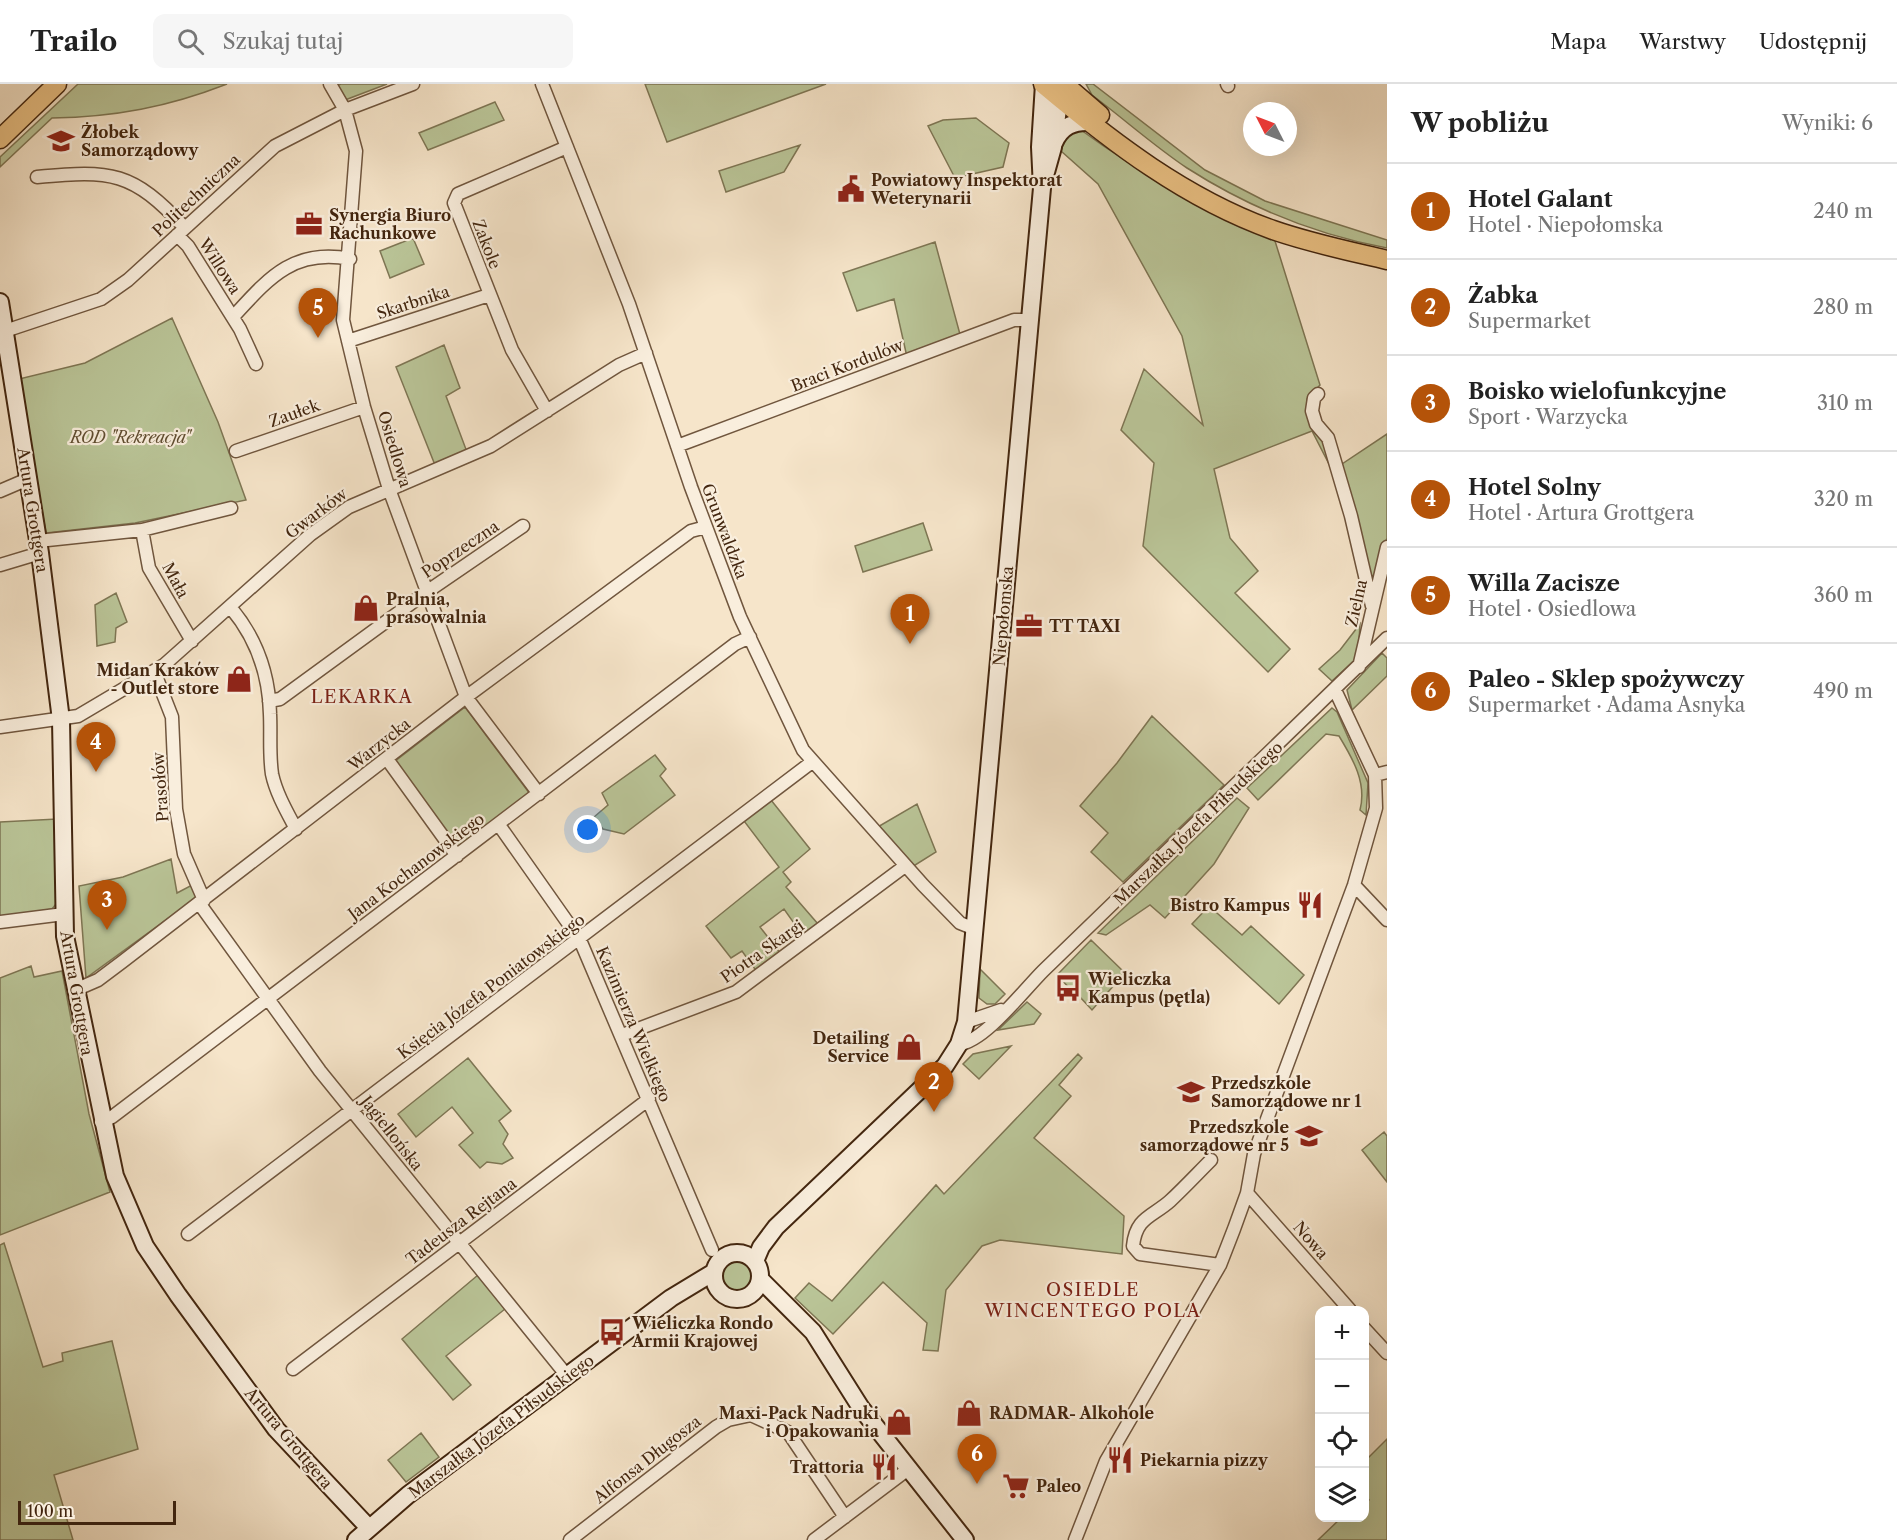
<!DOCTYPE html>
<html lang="pl">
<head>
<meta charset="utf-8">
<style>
	body { margin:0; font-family:"Libre Caslon Text",serif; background:#f6f6f6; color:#222 }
	.controls { position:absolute; right:18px; bottom:18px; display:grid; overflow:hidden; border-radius:12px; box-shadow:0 6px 24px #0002 }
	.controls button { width:54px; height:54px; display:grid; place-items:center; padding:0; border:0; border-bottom:2px solid #e0e0e0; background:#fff; color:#222; font:30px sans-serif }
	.compass { position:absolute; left:1243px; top:18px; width:54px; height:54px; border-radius:50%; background:#fff; box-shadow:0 6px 24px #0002; rotate:312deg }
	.scale { position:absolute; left:18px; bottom:15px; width:158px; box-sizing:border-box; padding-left:6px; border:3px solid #43260f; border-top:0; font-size:16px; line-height:21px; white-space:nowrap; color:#43260f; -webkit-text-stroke:4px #f9eedd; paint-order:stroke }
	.you { position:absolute; left:588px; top:746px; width:21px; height:21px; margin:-15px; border:4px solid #fff; border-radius:50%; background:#1a73e8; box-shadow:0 0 0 9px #1a73e833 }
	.badge { display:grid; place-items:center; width:39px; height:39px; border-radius:50%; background:#b45309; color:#fff; font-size:20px; font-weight:700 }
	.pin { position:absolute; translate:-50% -50px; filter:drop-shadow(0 2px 3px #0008) }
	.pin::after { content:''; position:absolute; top:32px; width:21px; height:18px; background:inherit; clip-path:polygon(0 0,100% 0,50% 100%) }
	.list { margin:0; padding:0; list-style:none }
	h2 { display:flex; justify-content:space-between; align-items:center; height:78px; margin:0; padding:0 24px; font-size:26px }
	h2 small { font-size:20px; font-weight:400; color:#767676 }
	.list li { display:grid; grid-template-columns:39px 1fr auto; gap:18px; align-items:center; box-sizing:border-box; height:96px; padding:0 24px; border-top:2px solid #e0e0e0 }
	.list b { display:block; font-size:22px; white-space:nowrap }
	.list p { margin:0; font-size:20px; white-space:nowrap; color:#767676 }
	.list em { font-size:20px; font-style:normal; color:#767676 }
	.icon { flex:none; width:33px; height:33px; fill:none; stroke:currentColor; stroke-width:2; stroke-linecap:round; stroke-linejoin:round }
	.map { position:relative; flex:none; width:1387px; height:1456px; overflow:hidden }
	header { display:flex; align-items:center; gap:36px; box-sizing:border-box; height:84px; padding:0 30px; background:#fff; border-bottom:2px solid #e0e0e0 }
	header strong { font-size:28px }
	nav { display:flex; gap:33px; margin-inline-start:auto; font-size:21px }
	.search { width:420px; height:54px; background:#f6f6f6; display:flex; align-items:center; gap:15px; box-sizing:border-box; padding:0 21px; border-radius:12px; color:#767676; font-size:22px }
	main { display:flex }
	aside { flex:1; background:#fff }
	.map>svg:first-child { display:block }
	.green { fill:#bac598; stroke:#7e7654; stroke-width:1.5 }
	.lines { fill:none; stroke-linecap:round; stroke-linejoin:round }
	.street-casing { stroke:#70563e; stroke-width:15 }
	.secondary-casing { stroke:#43260f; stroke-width:20 }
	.primary-casing { stroke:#43260f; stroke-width:21 }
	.street { stroke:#f9eedd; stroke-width:12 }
	.secondary { stroke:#f9eedd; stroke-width:16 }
	.primary { stroke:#ebc285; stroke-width:18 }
	.labels { text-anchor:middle; stroke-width:4.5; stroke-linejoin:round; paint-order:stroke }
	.poi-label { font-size:16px; font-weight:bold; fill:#43260f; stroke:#f9eedd; text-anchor:start }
	.street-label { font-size:16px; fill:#43260f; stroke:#f9eedd }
	.park-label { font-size:16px; font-style:italic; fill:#614e31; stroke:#f9eedd }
	.neighbourhood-label { font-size:18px; letter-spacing:1.5px; fill:#7a1f14; stroke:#f9eedd }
</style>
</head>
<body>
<header>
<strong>Trailo</strong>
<div class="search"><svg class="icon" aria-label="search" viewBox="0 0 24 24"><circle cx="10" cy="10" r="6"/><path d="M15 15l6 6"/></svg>Szukaj tutaj</div>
<nav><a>Mapa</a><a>Warstwy</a><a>Udostępnij</a></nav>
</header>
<main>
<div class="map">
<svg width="1387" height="1456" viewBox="0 0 1387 1456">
	<rect width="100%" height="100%" fill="#f6e5ca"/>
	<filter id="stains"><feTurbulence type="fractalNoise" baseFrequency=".00333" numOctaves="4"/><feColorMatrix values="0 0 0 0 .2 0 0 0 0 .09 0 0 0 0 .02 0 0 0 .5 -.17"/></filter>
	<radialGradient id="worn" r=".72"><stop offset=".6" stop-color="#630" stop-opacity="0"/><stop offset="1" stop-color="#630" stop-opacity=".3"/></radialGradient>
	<!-- green -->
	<path class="green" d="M78,0H227C168,23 115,33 52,34L0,83V73Z
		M341,0H387L345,16L336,2Z
		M645,0H826L667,58Z
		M1086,0H1093L1205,86L1265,117L1387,156V164C1317,151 1248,123 1187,84C1154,62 1124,35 1092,11Z
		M495,18L504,36L428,66L419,49Z
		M976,34L1009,59L1003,83L955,94L928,42L943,36Z
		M1081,46C1142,91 1206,125 1275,157L1320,301L1307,315V327L1323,356L1332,386L1312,347L1214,385L1230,454L1258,487L1235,509L1290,565L1268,588L1143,462L1154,379L1121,346L1144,285L1203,341L1182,252L1098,100L1061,67C1063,55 1069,50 1081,46Z
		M800,61L784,88L726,108L719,87Z
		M413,154L424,180L390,194L380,167Z
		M935,158L961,254L907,273L894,215L857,227L843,189Z
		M172,234L218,338L246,416L135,439L46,449L19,295L85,279Z
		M444,261L460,304L446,312L467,368L435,381L396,283Z
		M1387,350V454L1371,502L1339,382Z
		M923,439L932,466L863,488L855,462Z
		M116,509L127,538L116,544L115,558L97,562L95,521Z
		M1360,540L1358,573L1332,597L1319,585L1340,566Z
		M1382,569L1387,574V592L1352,626L1347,606Z
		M465,623L530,710L462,763L455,762L394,678Z
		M1332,624L1337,628L1368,699L1366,731L1360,726C1367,699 1353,675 1339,652L1326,650L1258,716L1247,704Z
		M1152,632L1224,701L1123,798L1091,768L1108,749L1080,722L1117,679Z
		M655,671L666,685L660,692L675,711L624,750L603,745L594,733L608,721L602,709Z
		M1237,714L1249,724L1214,780L1165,834L1150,821L1106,851L1098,849Z
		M771,716L810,765L783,788L791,798L786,803L818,840L803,852L784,825L760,843L780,869L757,888L742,867L731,874L706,842L779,783L744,737Z
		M917,720L936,768L912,783L876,744Z
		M57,735L60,815L52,825L0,834V738Z
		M171,775L177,809L192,801L196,814L86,894L79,802L123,793Z
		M1209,822L1242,851L1251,842L1304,891L1279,920L1192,840Z
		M1091,856L1125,889L1092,926L1079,912L1073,915L1075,910L1057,891Z
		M31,882L34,893L62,887L89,1030L110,1108L0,1151V894Z
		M980,885L1005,910L995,920H987L979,914Z
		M1027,918L1041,930L1034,940L998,946Z
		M1011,962L979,995L963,980L973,970Z
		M1078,970L1082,974L1059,1001L1071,1012L1034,1054L1124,1132L1122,1170L1000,1156L982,1162L946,1206L938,1267L923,1266L927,1239L883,1198L833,1250L795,1214L809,1199L832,1217L936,1101L944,1110Z
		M468,974L511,1027L499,1037L508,1050L503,1060L513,1074L502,1080L487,1078L480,1084L459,1061L473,1049L452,1023L416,1053L398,1030Z
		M1384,1048L1387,1052V1098L1362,1066Z
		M4,1159L43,1283L63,1277L62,1269L112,1257L138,1365L54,1391L73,1456H0V1161Z
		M722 1192a15 15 0 1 1 30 0a15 15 0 1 1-30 0Z
		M478,1191L505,1225L446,1272L471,1301L453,1316L402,1255Z
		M421,1349L439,1373L406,1398L388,1376Z
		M1387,1355V1456H1318L1341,1434H1364L1365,1420L1369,1416L1365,1410V1377Z"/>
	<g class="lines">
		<defs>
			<path id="street" d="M330,0L345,26L356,67L343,236L364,323L389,405L466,613L539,710
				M542,0L629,220L691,403L740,533L803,666L923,801L960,839L975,845
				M1227,0L1228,2
				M37,93C112,86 132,87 185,144
				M177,151L188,162L240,245L256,280
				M233,233C268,195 293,164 350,175
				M5,247L101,215L128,196L275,62L345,26L413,0
				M348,257L489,211
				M1318,310L1314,314L1312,327L1316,340L1328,354L1351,432L1372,522
				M547,327L512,266L454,119L458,110L567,63
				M677,362L1014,236H1030
				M236,367L364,323
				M0,407L28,395
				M142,446L149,484L192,557
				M38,457L142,446L231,424
				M0,481L40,469
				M231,524C257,555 269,589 270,630C271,650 269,670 272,690C276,709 287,728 296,745
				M1359,583L1387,463
				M154,587L172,633L176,725L184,770L204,816
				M269,617L280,615L428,507L523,442
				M0,643L78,632L164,581L310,451L349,423L491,362L619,281L646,269
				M387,675L457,772
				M1375,691L1387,688
				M499,741L580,856L712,1166
				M1354,801L1387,836
				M199,819L320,987L568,1293
				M0,838L64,830
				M75,906L98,896L122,878L466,613L691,447L706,443
				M966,938L1001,926
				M622,951L736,908L905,782
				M959,960C984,958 1024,906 1043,887C1158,776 1272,664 1387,554
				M101,1038L112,1033L735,560L750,553
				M1211,1076C1197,1090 1184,1104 1170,1117C1152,1133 1136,1133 1133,1162L1140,1170L1220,1181
				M1247,1109L1350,1226
				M188,1150L812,678
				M1364,1244L1387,1269
				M293,1285L649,1015
				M570,1456L716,1343L728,1336L751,1331L788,1348L845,1433
				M814,1456L907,1386
				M1075,1456L1106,1377L1220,1181L1234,1145L1247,1109L1254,1070L1354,801L1376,724L1375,691L1335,606"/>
			<path id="secondary" d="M1054,59C1061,43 1073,37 1090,38
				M1046,88L1053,63L1061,2
				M0,218L40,469L61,636L65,852L115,1092L145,1162L178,1211L276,1345L369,1444
				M714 1192a23 23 0 1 1 46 0a23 23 0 1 1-46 0Z
				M755,1177L761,1163L776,1143L945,982L959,960L966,938L1042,104L1040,63L1044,0
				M760,1195L813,1248L861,1324L965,1456
				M356,1456L408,1411L671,1214L714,1188"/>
			<path id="primary" d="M1043,0C1112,58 1186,115 1273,146C1310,159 1349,167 1387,176
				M1064,0L1100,31
				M0,55L57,0"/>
		</defs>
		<!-- street casing -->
		<use href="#street" class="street-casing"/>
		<!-- secondary casing -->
		<use href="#secondary" class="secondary-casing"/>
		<!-- primary casing -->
		<use href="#primary" class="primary-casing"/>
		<!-- street -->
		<use href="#street" class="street"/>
		<!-- secondary -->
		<use href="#secondary" class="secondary"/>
		<!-- primary -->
		<use href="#primary" class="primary"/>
	</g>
	<!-- icons -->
	<defs>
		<symbol id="school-bare" viewBox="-9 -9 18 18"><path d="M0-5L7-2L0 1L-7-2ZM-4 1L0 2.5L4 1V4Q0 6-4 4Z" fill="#8f2418" stroke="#f9eedd" stroke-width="2.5" paint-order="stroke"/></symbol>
		<symbol id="civic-bare" viewBox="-9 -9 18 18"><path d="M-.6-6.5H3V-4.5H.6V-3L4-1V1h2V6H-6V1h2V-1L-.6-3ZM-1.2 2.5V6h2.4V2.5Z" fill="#8f2418" stroke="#f9eedd" stroke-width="2.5" paint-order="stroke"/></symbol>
		<symbol id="office-bare" viewBox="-9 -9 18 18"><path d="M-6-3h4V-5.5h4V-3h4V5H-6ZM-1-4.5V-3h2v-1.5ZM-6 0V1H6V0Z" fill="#8f2418" stroke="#f9eedd" stroke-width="2.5" paint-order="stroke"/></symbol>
		<symbol id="shop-bare" viewBox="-9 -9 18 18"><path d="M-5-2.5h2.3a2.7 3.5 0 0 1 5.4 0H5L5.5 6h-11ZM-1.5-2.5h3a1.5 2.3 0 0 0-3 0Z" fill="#8f2418" stroke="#f9eedd" stroke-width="2.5" paint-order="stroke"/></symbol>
		<symbol id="restaurant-bare" viewBox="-9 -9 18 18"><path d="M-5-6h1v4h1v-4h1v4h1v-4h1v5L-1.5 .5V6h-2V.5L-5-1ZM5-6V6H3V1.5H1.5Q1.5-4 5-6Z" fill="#8f2418" stroke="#f9eedd" stroke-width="2.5" paint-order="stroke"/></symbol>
		<symbol id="bus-bare" viewBox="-9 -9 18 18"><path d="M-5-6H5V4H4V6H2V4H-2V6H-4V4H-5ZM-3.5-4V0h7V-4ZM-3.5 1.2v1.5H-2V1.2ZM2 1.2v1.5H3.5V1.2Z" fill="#8f2418" stroke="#f9eedd" stroke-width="2.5" paint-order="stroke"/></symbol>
		<symbol id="supermarket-bare" viewBox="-9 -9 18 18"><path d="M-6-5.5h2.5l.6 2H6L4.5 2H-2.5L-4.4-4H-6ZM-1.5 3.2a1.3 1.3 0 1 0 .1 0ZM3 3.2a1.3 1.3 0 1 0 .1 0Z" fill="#8f2418" stroke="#f9eedd" stroke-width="2.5" paint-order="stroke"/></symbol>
	</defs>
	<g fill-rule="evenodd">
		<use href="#school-bare" x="42" y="38" width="38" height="38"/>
		<use href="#civic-bare" x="832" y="86" width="38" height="38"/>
		<use href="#office-bare" x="290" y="121" width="38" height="38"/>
		<use href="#shop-bare" x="347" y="505" width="38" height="38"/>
		<use href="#office-bare" x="1010" y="523" width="38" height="38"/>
		<use href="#shop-bare" x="220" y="576" width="38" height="38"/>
		<use href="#restaurant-bare" x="1291" y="802" width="38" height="38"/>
		<use href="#bus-bare" x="1049" y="885" width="38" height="38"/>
		<use href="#shop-bare" x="890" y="944" width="38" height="38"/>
		<use href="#school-bare" x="1172" y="989" width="38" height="38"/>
		<use href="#school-bare" x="1290" y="1033" width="38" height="38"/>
		<use href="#bus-bare" x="593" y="1229" width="38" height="38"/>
		<use href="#shop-bare" x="950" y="1310" width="38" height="38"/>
		<use href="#shop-bare" x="880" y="1319" width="38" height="38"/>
		<use href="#restaurant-bare" x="1101" y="1357" width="38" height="38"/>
		<use href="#restaurant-bare" x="865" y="1364" width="38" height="38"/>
		<use href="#supermarket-bare" x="997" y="1383" width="38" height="38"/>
	</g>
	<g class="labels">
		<!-- poi labels -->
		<g class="poi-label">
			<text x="81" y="54">Żłobek<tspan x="81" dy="18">Samorządowy</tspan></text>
			<text x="871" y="102">Powiatowy Inspektorat<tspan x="871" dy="18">Weterynarii</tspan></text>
			<text x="329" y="137">Synergia Biuro<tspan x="329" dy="18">Rachunkowe</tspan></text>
			<text x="386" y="521">Pralnia,<tspan x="386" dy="18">prasowalnia</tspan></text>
			<text x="1049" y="548">TT TAXI</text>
			<text x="219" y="592" text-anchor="end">Midan Kraków<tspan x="219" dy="18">- Outlet store</tspan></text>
			<text x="1290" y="827" text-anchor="end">Bistro Kampus</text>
			<text x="1088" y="901">Wieliczka<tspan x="1088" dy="18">Kampus (pętla)</tspan></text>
			<text x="889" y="960" text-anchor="end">Detailing<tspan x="889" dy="18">Service</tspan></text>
			<text x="1211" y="1005">Przedszkole<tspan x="1211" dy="18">Samorządowe nr 1</tspan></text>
			<text x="1289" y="1049" text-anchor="end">Przedszkole<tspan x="1289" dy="18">samorządowe nr 5</tspan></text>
			<text x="632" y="1245">Wieliczka Rondo<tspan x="632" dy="18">Armii Krajowej</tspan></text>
			<text x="879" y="1335" text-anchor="end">Maxi-Pack Nadruki<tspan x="879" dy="18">i Opakowania</tspan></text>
			<text x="989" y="1335">RADMAR- Alkohole</text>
			<text x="1140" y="1382">Piekarnia pizzy</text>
			<text x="864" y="1389" text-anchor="end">Trattoria</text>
			<text x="1036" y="1408">Paleo</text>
		</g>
		<!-- street labels -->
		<g class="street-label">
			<text transform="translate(196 111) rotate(-43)" y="6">Politechniczna</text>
			<text transform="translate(487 160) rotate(69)" y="6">Zakole</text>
			<text transform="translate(220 182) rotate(57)" y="6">Willowa</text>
			<text transform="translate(413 218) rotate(-18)" y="6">Skarbnika</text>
			<text transform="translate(847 281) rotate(-21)" y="6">Braci Kordulów</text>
			<text transform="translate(294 329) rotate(-20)" y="6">Zaułek</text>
			<text transform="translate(395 365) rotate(73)" y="6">Osiedlowa</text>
			<text transform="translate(33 426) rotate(81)" y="6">Artura Grottgera</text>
			<text transform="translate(316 429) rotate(-37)" y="6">Gwarków</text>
			<text transform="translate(725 447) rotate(69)" y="6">Grunwaldzka</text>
			<text transform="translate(460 465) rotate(-34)" y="6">Poprzeczna</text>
			<text transform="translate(176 496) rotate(62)" y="6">Mała</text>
			<text transform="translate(1356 519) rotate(-77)" y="6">Zielna</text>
			<text transform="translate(1003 532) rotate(-85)" y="6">Niepołomska</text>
			<text transform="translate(379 660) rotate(-38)" y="6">Warzycka</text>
			<text transform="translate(160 703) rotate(-94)" y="6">Prasołów</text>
			<text transform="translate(1198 739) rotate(-44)" y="6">Marszałka Józefa Piłsudskiego</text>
			<text transform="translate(416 782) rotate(-37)" y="6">Jana Kochanowskiego</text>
			<text transform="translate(762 867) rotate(-35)" y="6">Piotra Skargi</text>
			<text transform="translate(491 902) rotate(-37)" y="6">Księcia Józefa Poniatowskiego</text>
			<text transform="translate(77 909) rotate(80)" y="6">Artura Grottgera</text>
			<text transform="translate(634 940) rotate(67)" y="6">Kazimierza Wielkiego</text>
			<text transform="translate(392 1049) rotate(52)" y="6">Jagiellońska</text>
			<text transform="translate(461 1137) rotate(-37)" y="6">Tadeusza Rejtana</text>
			<text transform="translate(1311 1156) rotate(49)" y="6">Nowa</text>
			<text transform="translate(501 1342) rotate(-37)" y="6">Marszałka Józefa Piłsudskiego</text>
			<text transform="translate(289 1354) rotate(50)" y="6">Artura Grottgera</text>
			<text transform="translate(647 1375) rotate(-38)" y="6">Alfonsa Długosza</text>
		</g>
		<!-- park labels -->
		<g class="park-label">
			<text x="130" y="359">ROD "Rekreacja"</text>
		</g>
		<!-- neighbourhood labels -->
		<g class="neighbourhood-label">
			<text x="362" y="619">LEKARKA</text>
			<text x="1093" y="1212">OSIEDLE<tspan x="1093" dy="21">WINCENTEGO POLA</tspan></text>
		</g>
	</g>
	<rect width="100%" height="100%" filter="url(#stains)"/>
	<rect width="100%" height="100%" fill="url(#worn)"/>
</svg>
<div class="controls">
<button>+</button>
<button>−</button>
<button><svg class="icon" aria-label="locate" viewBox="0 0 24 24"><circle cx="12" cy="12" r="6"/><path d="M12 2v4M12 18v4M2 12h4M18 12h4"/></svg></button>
<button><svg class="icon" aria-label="layers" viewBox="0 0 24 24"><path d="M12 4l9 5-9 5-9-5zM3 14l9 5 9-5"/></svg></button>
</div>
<svg class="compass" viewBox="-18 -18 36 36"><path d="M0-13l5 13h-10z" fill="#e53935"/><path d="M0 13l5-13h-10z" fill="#767676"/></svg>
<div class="scale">100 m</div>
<div class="you"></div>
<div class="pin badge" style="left:910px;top:560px">1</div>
<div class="pin badge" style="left:934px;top:1028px">2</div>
<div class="pin badge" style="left:107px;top:846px">3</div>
<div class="pin badge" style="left:96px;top:688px">4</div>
<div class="pin badge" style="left:318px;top:254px">5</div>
<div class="pin badge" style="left:977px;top:1400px">6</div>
</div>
<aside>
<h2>W pobliżu<small>Wyniki: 6</small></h2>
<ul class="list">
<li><span class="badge">1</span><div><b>Hotel Galant</b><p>Hotel · Niepołomska</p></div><em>240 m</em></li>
<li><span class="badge">2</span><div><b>Żabka</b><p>Supermarket</p></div><em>280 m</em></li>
<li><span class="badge">3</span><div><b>Boisko wielofunkcyjne</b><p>Sport · Warzycka</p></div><em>310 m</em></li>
<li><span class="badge">4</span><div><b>Hotel Solny</b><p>Hotel · Artura Grottgera</p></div><em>320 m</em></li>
<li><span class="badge">5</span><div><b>Willa Zacisze</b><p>Hotel · Osiedlowa</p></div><em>360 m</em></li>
<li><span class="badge">6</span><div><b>Paleo - Sklep spożywczy</b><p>Supermarket · Adama Asnyka</p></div><em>490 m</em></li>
</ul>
</aside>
</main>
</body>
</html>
